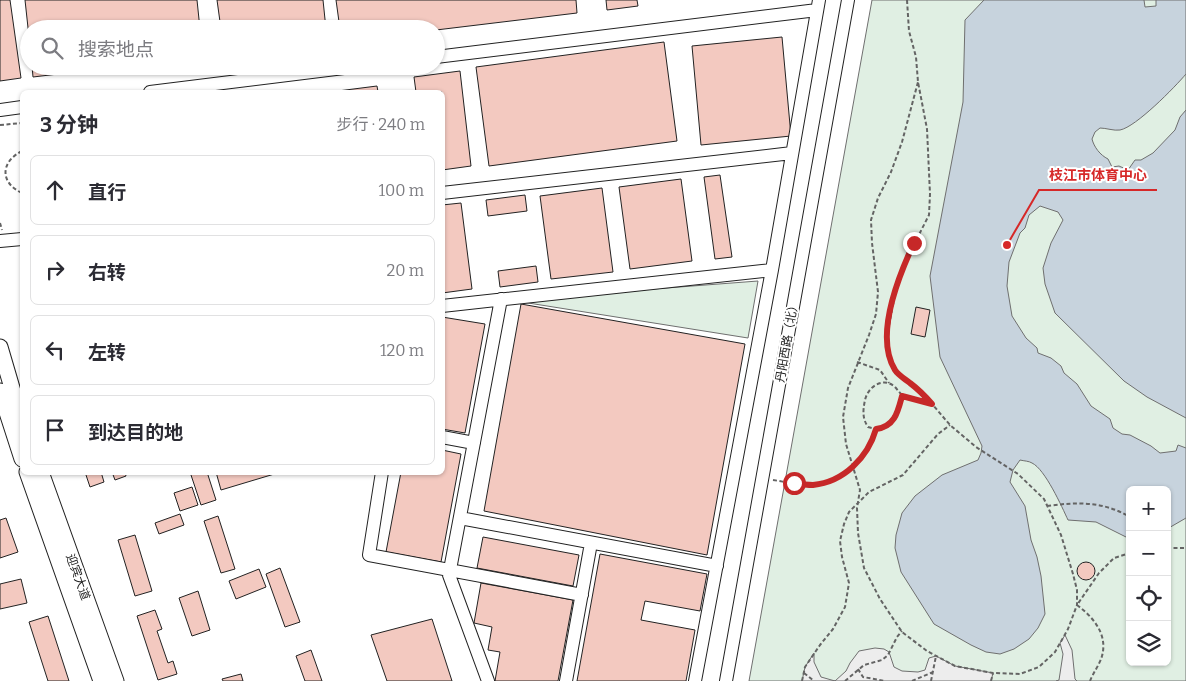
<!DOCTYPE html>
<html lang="zh">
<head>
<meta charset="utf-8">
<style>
	body { margin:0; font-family:Bitter,"Noto Sans SC",serif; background:#f2f2f3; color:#2b2b33 }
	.controls { position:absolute; right:15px; bottom:15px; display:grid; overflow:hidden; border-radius:8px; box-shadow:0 1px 4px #0004 }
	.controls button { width:45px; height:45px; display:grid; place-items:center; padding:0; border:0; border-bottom:1px solid #e1e1e2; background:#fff; color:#2b2b33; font:25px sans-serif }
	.stop { position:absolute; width:15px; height:15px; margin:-11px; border:4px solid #c62828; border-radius:50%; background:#fff }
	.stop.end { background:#c62828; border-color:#fff; box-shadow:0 1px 5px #0008 }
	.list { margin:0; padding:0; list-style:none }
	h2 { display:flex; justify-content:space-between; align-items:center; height:65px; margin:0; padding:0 20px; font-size:21px }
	h2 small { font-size:16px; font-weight:400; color:#7c7c81 }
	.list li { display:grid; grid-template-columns:32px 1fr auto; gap:15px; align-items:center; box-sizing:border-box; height:70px; margin:0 10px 10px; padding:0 10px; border:1px solid #e1e1e2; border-radius:8px }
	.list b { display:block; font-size:19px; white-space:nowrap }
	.list em { font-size:16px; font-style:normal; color:#7c7c81 }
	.icon { flex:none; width:28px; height:28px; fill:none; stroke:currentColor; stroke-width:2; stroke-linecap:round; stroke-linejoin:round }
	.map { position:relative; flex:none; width:1186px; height:681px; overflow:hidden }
	.search { position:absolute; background:#fff; box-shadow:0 1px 4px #0004; left:20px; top:20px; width:425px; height:55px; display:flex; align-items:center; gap:12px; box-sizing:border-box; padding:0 18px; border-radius:28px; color:#7c7c81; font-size:19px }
	.panel { position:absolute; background:#fff; box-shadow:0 1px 4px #0004; left:20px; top:90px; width:425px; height:385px; border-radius:8px }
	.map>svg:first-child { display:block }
	.green { fill:#e0efe3; stroke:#6f6f6f; fill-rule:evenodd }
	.parking { fill:#ededed; stroke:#6f6f6f }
	.water { fill:#c7d3dd; stroke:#6f6f6f }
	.building { fill:#f3c9c0; stroke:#222 }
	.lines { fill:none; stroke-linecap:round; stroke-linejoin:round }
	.minor-casing { stroke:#222; stroke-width:14 }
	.major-casing { stroke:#222; stroke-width:17 }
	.path { stroke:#646464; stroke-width:2; stroke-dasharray:4 2.5; stroke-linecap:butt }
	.minor { stroke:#fff; stroke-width:12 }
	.major { stroke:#fff; stroke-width:15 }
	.route { stroke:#c62828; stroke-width:6 }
	.labels { text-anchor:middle; stroke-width:4; stroke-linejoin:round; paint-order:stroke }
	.street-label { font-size:12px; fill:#222; stroke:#fff }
	.leader { fill:none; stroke:#d62828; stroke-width:2 }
	.callout-dot { fill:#d62828; stroke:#fff; stroke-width:2 }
	.callout-label { font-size:14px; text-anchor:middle; font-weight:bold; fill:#d62828; stroke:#fff; stroke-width:4; stroke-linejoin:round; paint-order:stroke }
</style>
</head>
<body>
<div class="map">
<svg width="1186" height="681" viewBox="0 0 1186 681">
	<rect width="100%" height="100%" fill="#fff"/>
	<!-- green -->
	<path class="green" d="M872,0H1186V681H749ZM1130,490H1167V662H1130Z
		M758,281L748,338L522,302V299Z"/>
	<!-- parking -->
	<path class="parking" d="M1065,635L1072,650L1075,679L1077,681H1056L1059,680L1063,654L1060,643Z
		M875,648L884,649L889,652L894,667L902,671L918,672L925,670L929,658L936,656L955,666L993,673L991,681H802L805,667L814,653V662L821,677L835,681L846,671L850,663L859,651Z"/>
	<!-- water -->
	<path class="water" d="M984,0H1144L1145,7L1156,6V0H1186V74C1175,87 1136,127 1120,130C1114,131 1106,128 1100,128L1095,132L1092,139C1094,147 1100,155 1108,159L1112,167L1119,166L1128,170L1135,160H1141L1153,153L1175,130L1180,117L1186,110V418L1147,397L1124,381L1055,313L1045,284L1043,268L1051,243L1063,220L1058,212L1040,206L1029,215L1025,228L1020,233L1009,262L1007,286L1012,316L1026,338L1037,348L1038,353L1051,358L1061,366L1064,373L1077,384L1091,406L1110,419L1113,428L1122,434L1130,435L1151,446L1160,453L1176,451L1178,445L1186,448V518L1167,529V490H1130V539L1096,522L1068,520C1062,507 1045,469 1032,463C1029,461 1024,461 1020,460L1013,470L1010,482L1025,506L1031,540L1037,557L1041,576L1045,614L1038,628L1029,639L1014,649L1000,654L986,652L971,645L934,624L901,572L895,548L896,535L902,513L915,496L942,475L978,460L981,453L982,446L940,357L930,276L963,102L965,20Z"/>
	<!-- building -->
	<path class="building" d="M0,0H10L21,78L0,81Z
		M25,0H197L200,29H29V37Z
		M217,0H323L326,29H221Z
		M336,0H576L577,13L436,30V29H340Z
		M606,0H637L638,6L607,10Z
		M782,37L791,136L701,145L692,46Z
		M664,42L677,141L489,166L476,67Z
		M32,66H125L33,77Z
		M460,71L471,166L442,170V92H416L414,77Z
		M377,86L378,92H330Z
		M720,175L732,257L715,259L704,177Z
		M681,179L692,261L630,269L619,187Z
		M602,188L613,272L551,279L540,196Z
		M525,195L527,211L488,216L486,200Z
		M461,203L472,289L442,293V205Z
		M536,266L538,282L500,287L498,271Z
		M521,304L745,344L707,555L484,511Z
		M916,307L930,310L925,337L911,334Z
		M442,317L485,324L465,433L442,429Z
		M442,450L461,454L441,562L386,552L401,472H442Z
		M85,472H101L104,482L90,487Z
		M112,472H125L126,476L115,480Z
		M190,472H207L216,500L201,505Z
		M216,472H281L221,490Z
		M192,487L198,505L180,511L174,493Z
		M180,514L184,525L159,534L155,523Z
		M218,516L235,569L221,573L204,521Z
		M6,518L18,552L0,558V520Z
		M135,535L152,591L135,596L118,540Z
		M483,537L579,555L573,586L477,568Z
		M600,554L707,574L700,611L645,601L641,620L695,630L686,681H577Z
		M1077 571a9 9 0 1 1 18 0a9 9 0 1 1-18 0Z
		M280,568L300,622L285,627L266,574Z
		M259,569L266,587L236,599L229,581Z
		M21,579L27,603L0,609V584Z
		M481,583L573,600L558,681H495L500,652L488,650L492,627L474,623Z
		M198,591L210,630L192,636L179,598Z
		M155,610L162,629L157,631L168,663L173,661L177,674L158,680L137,616Z
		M48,616L69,681H48L29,622Z
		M432,619L452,681H387L371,635Z
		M311,650L322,681H305L296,656Z
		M241,674L243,681H223L222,679Z"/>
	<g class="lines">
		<defs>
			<path id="minor" d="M436,57L817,10
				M150,92L360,66
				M0,110L22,107
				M442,193L792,153
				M0,241L22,239
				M442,306L772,270
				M442,437L474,443
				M382,472L369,555L582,595
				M460,518L717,566
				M488,681L449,575L501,299
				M566,681L591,543
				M695,681L772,270L819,0
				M726,681L848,0"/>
			<path id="major" d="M0,347L22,422
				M0,391L22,459
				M27,472L101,681
				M41,472L116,681"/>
		</defs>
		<!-- minor casing -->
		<use href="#minor" class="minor-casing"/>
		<!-- major casing -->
		<use href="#major" class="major-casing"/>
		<!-- path -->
		<path class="path" d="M907,0L909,31L916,57L918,82L927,129L930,194L929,215L903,266L896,289L887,336L889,355L895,371L927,398L950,425L976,447L1018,474L1044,499L1061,535L1073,574L1077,590V605L1068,629L1055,652L1039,667L1020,674L993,673L955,666L927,651L902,632L880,599L864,568L858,533L857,508L860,490L846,444L843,417L848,388L869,335L876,314L878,292L872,243L871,220L878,198L891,172L902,142L918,82
			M0,125L22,123
			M22,151C0,162 0,183 22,193
			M0,223L2,230
			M857,362L880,370L889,383
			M903,395C899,408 895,419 886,428L876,429L868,427C862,418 863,410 865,400C868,387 882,377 894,386C897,389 899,392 902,395C907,399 925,403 932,404
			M773,480C786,482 799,485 812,485C843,484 868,456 876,429
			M1047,506C1077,502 1103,501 1130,517
			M1167,548H1186
			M858,669L863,677L885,681
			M804,673L814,681
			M802,681L805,667L820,645L833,629L845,607L849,583L842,557L840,541L844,524L849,512L869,492L903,475L938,434L950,425
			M845,681L864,665L882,660L888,655L897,637L902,631
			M912,681L933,672
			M931,681L936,656
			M991,681L993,673
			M1090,681C1093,673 1100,664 1102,656C1108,634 1093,617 1077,605L1099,573L1114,558L1130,553"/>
		<!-- minor -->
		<use href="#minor" class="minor"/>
		<!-- major -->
		<use href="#major" class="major"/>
	</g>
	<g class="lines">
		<!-- route -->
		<path class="route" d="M794,483C800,484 807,485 813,485C844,482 868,457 876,429C895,427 898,411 902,396L932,404C925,396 918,389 910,383C905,379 898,375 895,370C874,336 899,275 914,243"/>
	</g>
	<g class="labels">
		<!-- street labels -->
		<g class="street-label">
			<text transform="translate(787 341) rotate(-80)" y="4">丹阳西路（北）</text>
			<text transform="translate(78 577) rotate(70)" y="4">迎宾大道</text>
		</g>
	</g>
	<!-- callouts -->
	<path class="leader" d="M1007 245L1039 190H1157"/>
	<circle class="callout-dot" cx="1007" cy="245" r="5"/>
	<g class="callout-label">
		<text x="1098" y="180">枝江市体育中心</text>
	</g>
</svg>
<div class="controls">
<button>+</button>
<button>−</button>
<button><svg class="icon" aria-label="locate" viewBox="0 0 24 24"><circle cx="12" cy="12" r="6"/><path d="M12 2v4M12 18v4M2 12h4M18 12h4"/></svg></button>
<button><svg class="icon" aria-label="layers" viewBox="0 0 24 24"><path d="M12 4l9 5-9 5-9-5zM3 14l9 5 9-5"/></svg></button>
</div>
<div class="stop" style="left:794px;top:483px"></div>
<div class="stop end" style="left:914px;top:243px"></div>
<div class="search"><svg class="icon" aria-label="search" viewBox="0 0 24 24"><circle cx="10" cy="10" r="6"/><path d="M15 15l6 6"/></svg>搜索地点</div>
<section class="panel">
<h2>3 分钟<small>步行 · 240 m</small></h2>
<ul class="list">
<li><svg class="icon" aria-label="ahead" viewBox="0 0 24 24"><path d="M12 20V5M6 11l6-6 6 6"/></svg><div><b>直行</b></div><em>100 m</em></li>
<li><svg class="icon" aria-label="right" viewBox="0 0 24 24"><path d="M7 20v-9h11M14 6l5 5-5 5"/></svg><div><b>右转</b></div><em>20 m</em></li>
<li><svg class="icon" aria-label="left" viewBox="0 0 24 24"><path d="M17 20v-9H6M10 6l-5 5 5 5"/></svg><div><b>左转</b></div><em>120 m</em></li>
<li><svg class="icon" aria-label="arrive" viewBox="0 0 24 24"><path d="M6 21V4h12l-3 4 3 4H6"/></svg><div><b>到达目的地</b></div></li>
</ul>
</section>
</div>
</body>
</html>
